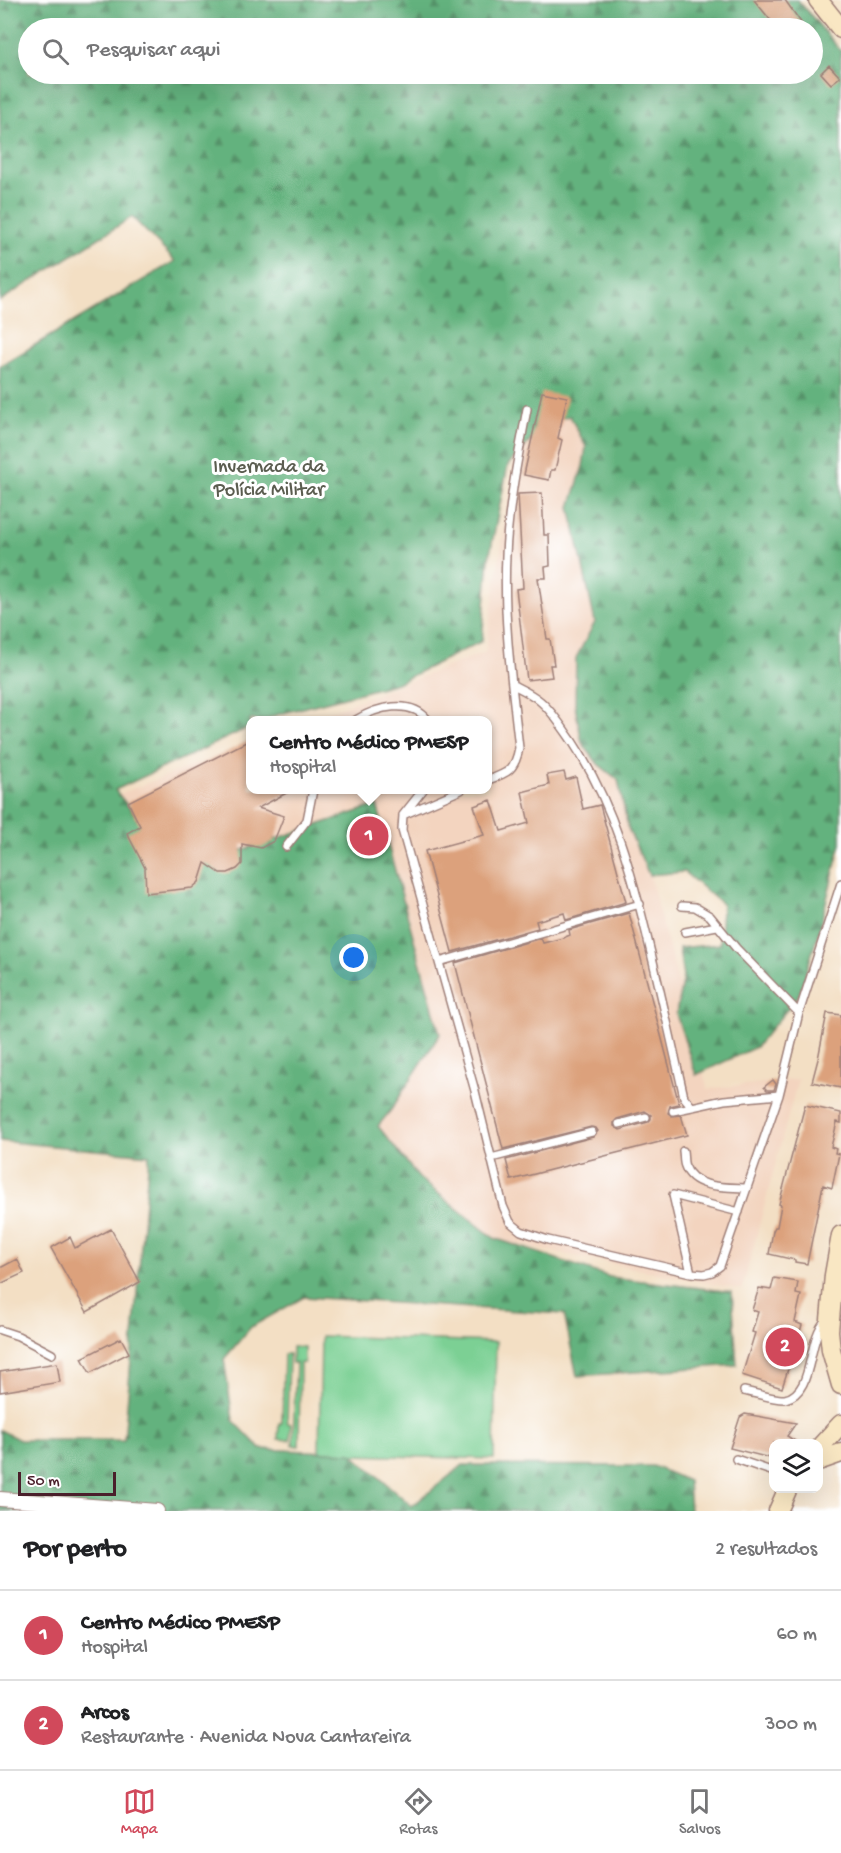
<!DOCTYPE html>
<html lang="pt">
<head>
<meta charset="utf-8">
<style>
	body { margin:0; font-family:"Gochi Hand",sans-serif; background:#f6f6f6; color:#202124 }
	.controls { position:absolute; right:18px; bottom:18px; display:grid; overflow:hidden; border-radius:12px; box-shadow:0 6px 24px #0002 }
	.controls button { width:54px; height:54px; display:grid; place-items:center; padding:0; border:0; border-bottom:2px solid #e0e0e0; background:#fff; color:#202124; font:30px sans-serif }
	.scale { position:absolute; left:18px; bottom:15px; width:98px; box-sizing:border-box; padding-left:6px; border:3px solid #4a1f2b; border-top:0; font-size:16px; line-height:21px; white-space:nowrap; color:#4a1f2b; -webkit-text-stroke:4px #fff; paint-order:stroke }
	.you { position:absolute; left:354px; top:958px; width:21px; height:21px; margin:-15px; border:4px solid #fff; border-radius:50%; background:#1a73e8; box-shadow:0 0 0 9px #1a73e833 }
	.badge { display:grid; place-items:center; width:39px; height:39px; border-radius:50%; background:#d1495b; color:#fff; font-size:20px; font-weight:700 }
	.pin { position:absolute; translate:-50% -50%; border:3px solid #fff; box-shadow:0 2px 6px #0006 }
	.popup { position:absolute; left:246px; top:716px; width:246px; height:78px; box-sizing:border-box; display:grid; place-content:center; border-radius:12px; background:#fff; filter:drop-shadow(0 2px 4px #0005); font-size:20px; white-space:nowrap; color:#757577 }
	.popup b { font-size:22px; color:#202124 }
	.popup::after { content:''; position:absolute; left:50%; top:100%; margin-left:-12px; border:12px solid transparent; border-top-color:#fff }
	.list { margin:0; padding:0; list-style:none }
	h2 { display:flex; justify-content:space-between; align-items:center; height:78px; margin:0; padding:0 24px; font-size:26px }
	h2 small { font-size:20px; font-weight:400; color:#757577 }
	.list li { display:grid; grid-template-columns:39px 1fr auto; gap:18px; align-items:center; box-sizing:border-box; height:90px; padding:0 24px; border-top:2px solid #e0e0e0 }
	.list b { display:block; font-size:22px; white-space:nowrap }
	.list p { margin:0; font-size:20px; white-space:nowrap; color:#757577 }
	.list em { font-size:20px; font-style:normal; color:#757577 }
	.icon { flex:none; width:33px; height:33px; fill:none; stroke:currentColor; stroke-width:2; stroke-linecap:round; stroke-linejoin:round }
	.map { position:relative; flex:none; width:841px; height:1511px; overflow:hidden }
	.search { position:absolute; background:#fff; box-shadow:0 6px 24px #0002; left:18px; right:18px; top:18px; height:66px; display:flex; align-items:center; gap:15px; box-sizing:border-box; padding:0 21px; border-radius:33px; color:#757577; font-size:22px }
	.sheet { height:258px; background:#fff }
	nav { display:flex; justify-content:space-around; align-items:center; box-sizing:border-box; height:84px; border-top:2px solid #e0e0e0; background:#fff; font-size:16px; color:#757577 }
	nav a { display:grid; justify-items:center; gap:3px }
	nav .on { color:#d1495b }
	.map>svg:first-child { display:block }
	.built { fill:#f3d4bf }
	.grass { fill:#7bd094; stroke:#627860; stroke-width:1.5 }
	.forest { fill:url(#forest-firs); stroke:#576854; stroke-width:1.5; fill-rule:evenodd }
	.building { fill:#dca17b; fill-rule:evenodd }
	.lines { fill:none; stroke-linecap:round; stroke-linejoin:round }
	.service-casing { stroke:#9e7f78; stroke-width:10 }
	.minor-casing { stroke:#9e7f78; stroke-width:16 }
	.secondary-casing { stroke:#9e7f78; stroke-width:21 }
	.service { stroke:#fff; stroke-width:7 }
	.minor { stroke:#fff; stroke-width:14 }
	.secondary { stroke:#f9e7c3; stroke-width:18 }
	.labels { text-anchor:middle; stroke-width:6; stroke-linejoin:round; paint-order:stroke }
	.park-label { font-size:20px; fill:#5b5d50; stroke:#fff }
</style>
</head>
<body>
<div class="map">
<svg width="841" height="1511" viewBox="0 0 841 1511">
	<defs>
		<pattern id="forest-firs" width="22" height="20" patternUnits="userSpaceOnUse" patternTransform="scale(1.5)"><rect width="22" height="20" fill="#64b27e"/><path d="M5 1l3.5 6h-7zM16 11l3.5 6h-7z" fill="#549067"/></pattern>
	</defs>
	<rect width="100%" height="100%" fill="#fff"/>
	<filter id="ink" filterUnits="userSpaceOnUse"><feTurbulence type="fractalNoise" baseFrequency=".0167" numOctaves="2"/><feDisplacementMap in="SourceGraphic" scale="12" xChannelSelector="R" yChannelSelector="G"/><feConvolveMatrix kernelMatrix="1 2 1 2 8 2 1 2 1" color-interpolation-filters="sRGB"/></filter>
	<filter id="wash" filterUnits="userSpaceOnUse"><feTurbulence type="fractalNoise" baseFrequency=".008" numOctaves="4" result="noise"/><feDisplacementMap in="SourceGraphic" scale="24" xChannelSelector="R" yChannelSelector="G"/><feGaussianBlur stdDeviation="1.35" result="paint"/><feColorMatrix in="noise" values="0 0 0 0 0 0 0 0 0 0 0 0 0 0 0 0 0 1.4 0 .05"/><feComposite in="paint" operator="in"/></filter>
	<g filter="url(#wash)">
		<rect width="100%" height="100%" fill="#f3dfc4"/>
		<!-- built -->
		<path class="built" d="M528,375L651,393L617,739L660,915L708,1089L798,1079L742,1290L475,1236L341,1098L156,925L79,810L250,743V790H488V720H308L485,652Z"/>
		<!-- grass -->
		<path class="grass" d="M321,1336L496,1342L494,1459L319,1454Z
			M292,1347H304V1363H300L299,1446L293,1445L296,1363H292Z
			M284,1354H289L287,1423L291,1424L290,1440L278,1439L279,1423H282Z"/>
		<!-- forest -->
		<path class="forest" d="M0,0H798L841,51V843L818,934L799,995L756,1047L696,1075L676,1014L683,977L679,948L720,944L722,904L684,872L649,875L628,828L618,780L598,764L582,743L575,706L576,658L595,622L570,507L583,466L586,447L570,416L549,421L508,465L489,558L482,641L397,683L276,715L264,720H250V727L115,790L180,871L377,805L440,1034L391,1110L378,1126L419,1178L494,1238L610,1277L732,1292L737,1365L577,1376L564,1314L304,1297L251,1327L224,1359L233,1420L261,1449L351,1453L412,1506L463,1465L653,1466L688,1481L690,1511H0V1430L20,1440H124L149,1155L0,1141V366L175,261L132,217L0,301ZM28,28H812V74H28Z"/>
		<g id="blocks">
			<!-- building -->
			<path class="building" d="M754,0H785L805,28H777Z
				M829,65L840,77L831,84L821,73Z
				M542,392L567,397L558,438L562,440L555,470H551L549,480L524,475Z
				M542,493L544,535H549L550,566L545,567L546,578H538L547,639H550L554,665H550L552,677L527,680L516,589L523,588L518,494Z
				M250,740V789H294L258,808L284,816L274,841L261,848L242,844V864L237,869L228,873H220L205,863L199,882L192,888L146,893L145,868L127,833L140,826L128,802Z
				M564,772L566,780L576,777L583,809L600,805L626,902L566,920L564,913L536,921L538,928L452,952L425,851L484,835L474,806L491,800L501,831L529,823L522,792L549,785L547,775Z
				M629,913L679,1104L670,1106L668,1113L672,1116L681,1115L687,1135L511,1180L506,1160L593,1137L598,1131L596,1128L591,1127L503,1149L455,963L541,938L543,943L563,938L570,935L569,930ZM645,1111L651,1115V1119L648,1122L620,1130L614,1126V1122L617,1119Z
				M827,1013L841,1015V1088L812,1082L818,1059Z
				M773,1080L776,1084L774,1090H767L764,1087Z
				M805,1105L841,1113V1123L837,1122L831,1147L836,1149L835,1153L839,1154L832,1188L823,1185L807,1264L795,1262V1260L769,1254L773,1231L775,1227H777L781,1205L779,1204Z
				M111,1229L140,1282L87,1312L51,1248L70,1237L75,1248Z
				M17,1259L24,1273L0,1284V1268Z
				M774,1278L798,1282L796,1294L801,1295L795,1322L802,1325L782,1388L742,1375L755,1333L752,1332L758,1312L752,1310L759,1288L771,1290Z
				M121,1338L129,1353L90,1373L82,1358Z
				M57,1363L60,1382L0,1392V1372Z
				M745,1414L796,1423L787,1436L798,1443H774V1459L730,1448L740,1417Z"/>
		</g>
	</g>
	<g filter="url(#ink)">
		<use href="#blocks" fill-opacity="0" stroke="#9e7f78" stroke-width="1.5"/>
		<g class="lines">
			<defs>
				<path id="service" d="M513,685C523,690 532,694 540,701C553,712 562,727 572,741C614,804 633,877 650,949C662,998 673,1048 684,1097L692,1107L724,1100L779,1095
					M356,720C376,707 411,698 428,720
					M488,780C508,773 515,770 519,748C512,684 503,620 506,555C508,507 518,457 527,409
					M423,790L403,815L402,830L475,1091L503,1206L510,1222L521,1231L548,1240L691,1273L704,1274L712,1272L720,1266L779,1095L799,1013L841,883
					M403,815L461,790
					M286,847L307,820L313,790
					M682,906L695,907L710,916L736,948L799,1013
					M685,932L717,926
					M439,962L640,904
					M673,1111L692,1107
					M619,1124L646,1117
					M683,1151C684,1156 683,1162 685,1166C693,1189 727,1187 747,1188
					M491,1158L592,1132
					M691,1273L673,1195L739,1212
					M0,1330L18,1336L52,1354
					M744,1391C754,1393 776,1400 785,1399C815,1393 806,1340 826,1320
					M736,1459L774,1472"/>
				<path id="minor" d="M0,1499L157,1511"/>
				<path id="secondary" d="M818,0L841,29
					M841,1235L834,1275L829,1331L831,1350L841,1385
					M818,1449L841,1424
					M818,1461L841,1453
					M778,1511L788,1488"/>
			</defs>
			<!-- service casing -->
			<use href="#service" class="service-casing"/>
			<!-- minor casing -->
			<use href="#minor" class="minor-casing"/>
			<!-- secondary casing -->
			<use href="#secondary" class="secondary-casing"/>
			<!-- service -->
			<use href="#service" class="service"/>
			<!-- minor -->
			<use href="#minor" class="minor"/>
			<!-- secondary -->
			<use href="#secondary" class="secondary"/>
		</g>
	</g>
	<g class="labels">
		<!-- park labels -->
		<g class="park-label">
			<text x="269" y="472">Invernada da<tspan x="269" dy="23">Polícia Militar</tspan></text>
		</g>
	</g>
</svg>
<div class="controls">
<button><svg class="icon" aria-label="layers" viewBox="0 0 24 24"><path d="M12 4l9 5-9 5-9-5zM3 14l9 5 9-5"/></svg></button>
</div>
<div class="scale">50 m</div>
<div class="you"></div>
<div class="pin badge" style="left:369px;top:836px">1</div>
<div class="popup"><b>Centro Médico PMESP</b>Hospital</div>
<div class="pin badge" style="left:785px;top:1347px">2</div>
<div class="search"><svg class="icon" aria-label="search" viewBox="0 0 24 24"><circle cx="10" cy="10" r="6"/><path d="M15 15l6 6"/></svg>Pesquisar aqui</div>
</div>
<section class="sheet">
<h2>Por perto<small>2 resultados</small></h2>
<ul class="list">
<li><span class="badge">1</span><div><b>Centro Médico PMESP</b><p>Hospital</p></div><em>60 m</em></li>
<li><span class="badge">2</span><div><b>Arcos</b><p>Restaurante · Avenida Nova Cantareira</p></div><em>300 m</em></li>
</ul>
</section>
<nav>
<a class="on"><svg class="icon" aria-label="map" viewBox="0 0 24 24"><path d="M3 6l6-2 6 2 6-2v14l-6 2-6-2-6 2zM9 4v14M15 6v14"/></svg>Mapa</a>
<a><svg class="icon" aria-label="directions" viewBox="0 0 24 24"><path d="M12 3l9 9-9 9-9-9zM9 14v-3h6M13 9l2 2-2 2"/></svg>Rotas</a>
<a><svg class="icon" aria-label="saved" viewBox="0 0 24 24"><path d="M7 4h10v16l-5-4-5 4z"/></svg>Salvos</a>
</nav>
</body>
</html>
